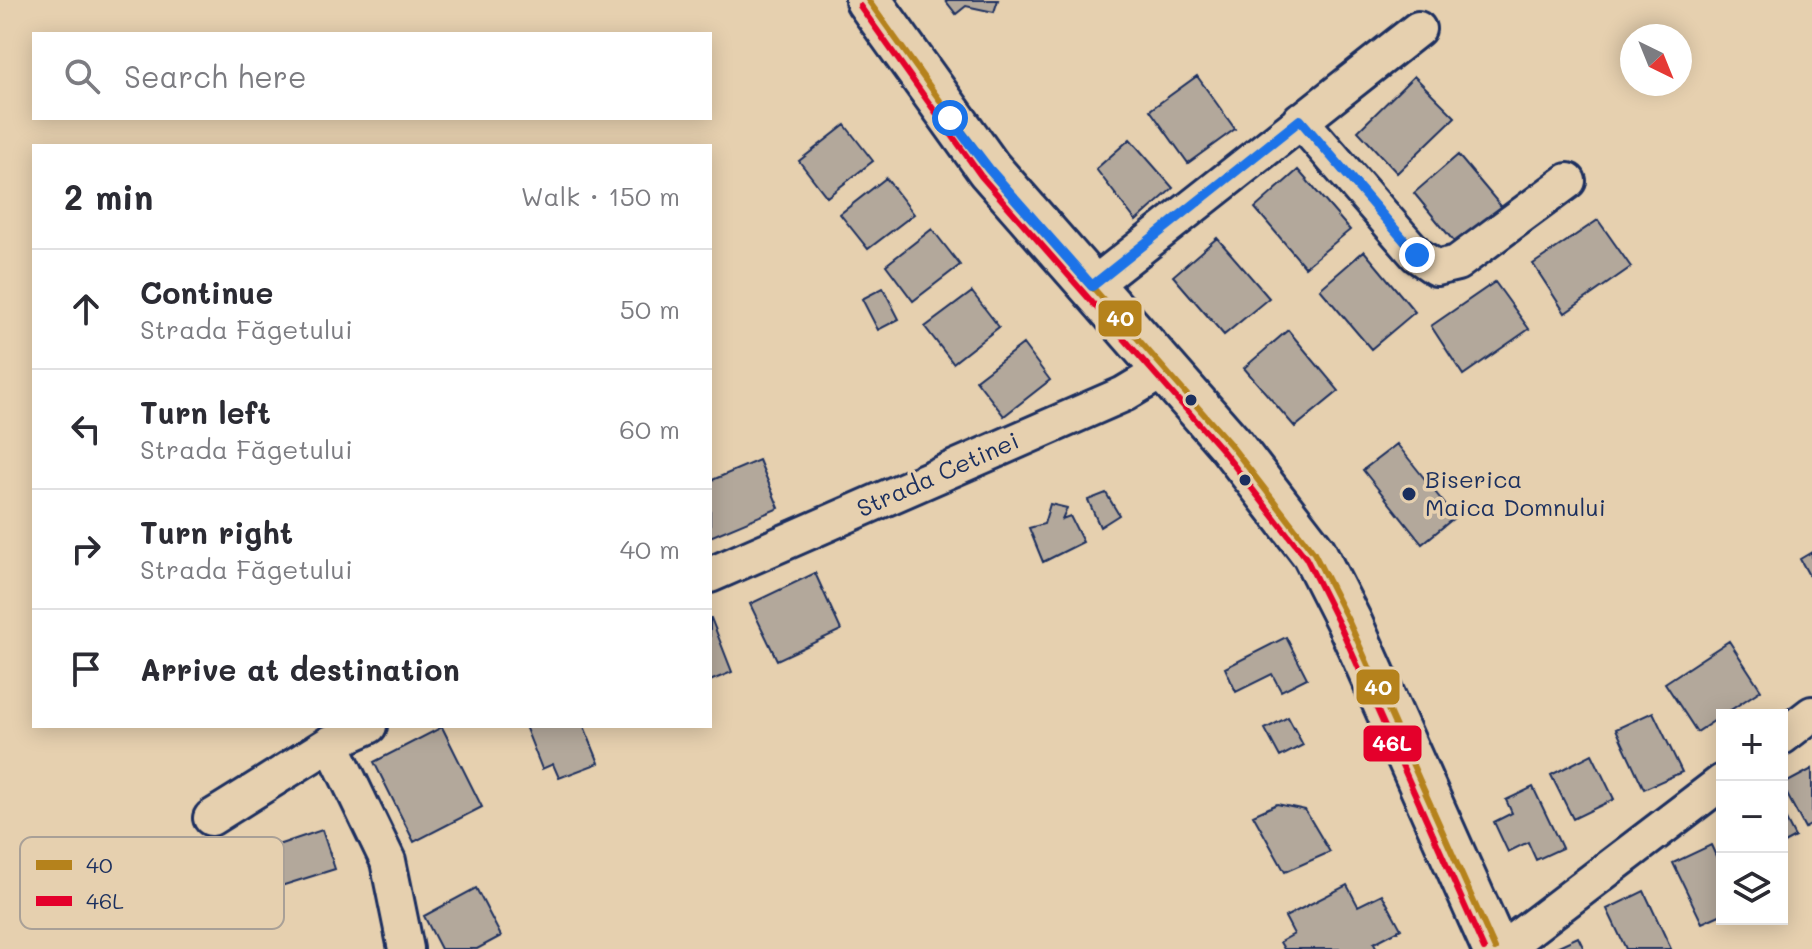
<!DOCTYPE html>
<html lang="en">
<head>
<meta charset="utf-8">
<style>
	body { margin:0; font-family:Mali,sans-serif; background:#f7f7f7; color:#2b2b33 }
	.controls { position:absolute; right:24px; bottom:24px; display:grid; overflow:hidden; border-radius:0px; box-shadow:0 4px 20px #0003 }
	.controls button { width:72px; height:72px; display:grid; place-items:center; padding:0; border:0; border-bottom:2px solid #e1e1e2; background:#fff; color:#2b2b33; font:40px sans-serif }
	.compass { position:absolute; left:1620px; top:24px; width:72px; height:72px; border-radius:50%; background:#fff; box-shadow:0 4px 20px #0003; rotate:137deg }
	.stop { position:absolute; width:24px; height:24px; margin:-18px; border:6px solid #1a73e8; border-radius:50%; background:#fff }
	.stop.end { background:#1a73e8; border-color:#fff; box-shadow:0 2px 8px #0008 }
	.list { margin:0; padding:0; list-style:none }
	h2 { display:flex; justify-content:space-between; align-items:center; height:104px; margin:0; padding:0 32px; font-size:34px }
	h2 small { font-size:26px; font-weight:400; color:#7c7c81 }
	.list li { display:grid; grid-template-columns:52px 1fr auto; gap:24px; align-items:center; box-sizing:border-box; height:120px; padding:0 32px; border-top:2px solid #e1e1e2 }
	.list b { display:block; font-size:30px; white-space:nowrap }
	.list p { margin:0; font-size:26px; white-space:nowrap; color:#7c7c81 }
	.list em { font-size:26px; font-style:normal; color:#7c7c81 }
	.icon { flex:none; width:44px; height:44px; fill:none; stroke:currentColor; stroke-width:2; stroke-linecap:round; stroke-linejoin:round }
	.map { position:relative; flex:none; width:1812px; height:949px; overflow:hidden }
	.search { position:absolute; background:#fff; box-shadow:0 4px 20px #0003; left:32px; top:32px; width:680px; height:88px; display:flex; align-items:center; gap:20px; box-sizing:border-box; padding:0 28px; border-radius:0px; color:#7c7c81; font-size:30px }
	.panel { position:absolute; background:#fff; box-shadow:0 4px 20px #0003; left:32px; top:144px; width:680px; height:584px; border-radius:0px }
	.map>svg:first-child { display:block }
	.building { fill:#b3a89b; stroke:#1b2f5e; stroke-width:2 }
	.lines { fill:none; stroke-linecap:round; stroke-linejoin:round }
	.minor-casing { stroke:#1b2f5e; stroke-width:40 }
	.major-casing { stroke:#1b2f5e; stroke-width:50 }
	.minor { stroke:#e6d0af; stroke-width:34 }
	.major { stroke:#e6d0af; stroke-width:44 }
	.bus-1-casing { stroke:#e6d0af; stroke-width:12 }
	.bus-2-casing { stroke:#e6d0af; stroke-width:12 }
	.bus-1 { stroke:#b5821c; stroke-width:6 }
	.bus-2 { stroke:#e4002b; stroke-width:6 }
	.route { stroke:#1a73e8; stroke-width:10 }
	.bus-dot { fill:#1b2f5e; stroke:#e6d0af; stroke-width:3 }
	.labels { text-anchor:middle; stroke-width:7; stroke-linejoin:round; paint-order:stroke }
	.street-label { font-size:24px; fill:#1b2f5e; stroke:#e6d0af }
	.poi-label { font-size:24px; fill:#1b2f5e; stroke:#e6d0af; text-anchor:start }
	.key { fill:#e6d0af; stroke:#a9a097; stroke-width:2 }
	.key-label { font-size:22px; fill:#1b2f5e }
	.line-badge { stroke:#e6d0af; stroke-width:3 }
	.badge-label { font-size:22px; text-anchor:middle; font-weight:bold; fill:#fff }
</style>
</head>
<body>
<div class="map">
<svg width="1812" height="949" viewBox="0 0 1812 949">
	<rect width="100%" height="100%" fill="#e6d0af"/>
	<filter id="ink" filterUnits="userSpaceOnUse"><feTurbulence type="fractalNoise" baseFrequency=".0125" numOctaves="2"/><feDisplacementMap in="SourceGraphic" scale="16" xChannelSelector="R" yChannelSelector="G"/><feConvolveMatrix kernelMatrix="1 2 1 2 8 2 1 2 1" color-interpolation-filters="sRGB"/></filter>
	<g filter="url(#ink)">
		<!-- building -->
		<path class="building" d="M945,0H998L994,12L966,6L956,14Z
			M1197,76L1235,129L1188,163L1150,110Z
			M1414,76L1455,117L1397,173L1358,131Z
			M845,125L873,161L827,197L799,161Z
			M1130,139L1173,188L1136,221L1096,169Z
			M1458,155L1505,211L1460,249L1414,193Z
			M1298,170L1350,230L1305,267L1255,208Z
			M886,178L914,214L868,249L840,214Z
			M1598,220L1631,267L1565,313L1533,264Z
			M932,229L960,265L913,301L886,265Z
			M1217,238L1269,298L1224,335L1173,276Z
			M1364,251L1415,312L1371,349L1320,289Z
			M1495,282L1529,329L1463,375L1431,326Z
			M883,288L899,319L878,330L862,299Z
			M972,292L999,327L953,363L925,327Z
			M1288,330L1339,391L1295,427L1244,368Z
			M1023,344L1050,380L1004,416L976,380Z
			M1397,444L1455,517L1422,544L1363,470Z
			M759,460L779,508L710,537V481Z
			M1106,493L1119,515L1100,527L1088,500Z
			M1050,504L1067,508L1062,519L1070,516L1083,542L1043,562L1029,528L1044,524Z
			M1812,552V581L1800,559Z
			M815,573L841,630L777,660L750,604Z
			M711,618L732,672L710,681V618Z
			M1286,637L1307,678L1281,691L1272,674L1236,692L1225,668Z
			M1729,641L1761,690L1697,732L1665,683Z
			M1653,712L1682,772L1644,789L1616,729Z
			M1288,717L1303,745L1280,757L1265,729Z
			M525,726H584L599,763L559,778L553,764L542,769Z
			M442,727L482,807L414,842L374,762Z
			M1592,754L1614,799L1573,819L1551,775Z
			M1812,769V824L1805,828L1782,785Z
			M1533,787L1562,848L1536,860L1528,842L1508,852L1494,822L1512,813L1506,800Z
			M1277,804L1305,810L1330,852L1285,872L1253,815Z
			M1782,812L1795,837L1782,844Z
			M322,830L335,869L281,886L269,848Z
			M1711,845L1722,869V914L1702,923L1673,863Z
			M1347,885L1358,906L1382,894L1401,929L1374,943L1377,949H1284L1280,942L1294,934L1285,917Z
			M476,888L501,936L477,949H441L424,916Z
			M1644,891L1671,949H1626L1607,909Z
			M1578,937L1584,949H1552Z"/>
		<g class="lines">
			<defs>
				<path id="minor" d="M1300,120L1417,255L1436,268L1457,263L1568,181
					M1092,286L1418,29
					M710,575L1124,394L1164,370
					M1782,737L1812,714
					M331,743L388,861L406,949
					M211,818L331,743L369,726
					M1503,949L1722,782"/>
				<path id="major" d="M868,0L989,169L1230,444L1314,553L1349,622L1495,949"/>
			</defs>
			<!-- minor casing -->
			<use href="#minor" class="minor-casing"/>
			<!-- major casing -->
			<use href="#major" class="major-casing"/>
			<!-- minor -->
			<use href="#minor" class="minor"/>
			<!-- major -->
			<use href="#major" class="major"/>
			<defs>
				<path id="bus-1" d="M868,0L989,169L1230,444L1314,553L1349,622L1495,949"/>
				<path id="bus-2" d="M860,6L981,176L1222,450L1306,558L1340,626L1484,949"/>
			</defs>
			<!-- bus-1 casing -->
			<use href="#bus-1" class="bus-1-casing"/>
			<!-- bus-2 casing -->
			<use href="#bus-2" class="bus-2-casing"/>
			<!-- bus-1 -->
			<use href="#bus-1" class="bus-1"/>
			<!-- bus-2 -->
			<use href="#bus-2" class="bus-2"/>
		</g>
	</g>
	<g class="lines" filter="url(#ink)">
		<!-- route -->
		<path class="route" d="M950,118L989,169L1092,286L1300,120L1417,255"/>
	</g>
	<!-- markers -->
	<g class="bus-dot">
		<circle cx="1191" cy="400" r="7"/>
		<circle cx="1245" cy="480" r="7"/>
		<circle cx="1409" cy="494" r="8"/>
	</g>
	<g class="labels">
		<!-- street labels -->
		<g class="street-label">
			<text transform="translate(938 475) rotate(-24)" y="8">Strada Cetinei</text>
		</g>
		<!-- poi labels -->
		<g class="poi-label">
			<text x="1425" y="488">Biserica<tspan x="1425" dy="28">Maica Domnului</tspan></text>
		</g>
	</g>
	<!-- legend -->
	<rect x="20" y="837" width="264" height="92" rx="12" class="key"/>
	<rect x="36" y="860" width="36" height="10" fill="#b5821c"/>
	<rect x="36" y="896" width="36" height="10" fill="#e4002b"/>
	<g class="key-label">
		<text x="86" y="873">40</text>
		<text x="86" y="909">46L</text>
	</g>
	<g class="line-badge">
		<rect x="1097" y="299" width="46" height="39" rx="8" fill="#b5821c"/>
		<rect x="1355" y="668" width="46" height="38" rx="8" fill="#b5821c"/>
		<rect x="1362" y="724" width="61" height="39" rx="8" fill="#e4002b"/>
	</g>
	<g class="badge-label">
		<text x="1120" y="326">40</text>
		<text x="1378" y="695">40</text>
		<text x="1392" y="751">46L</text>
	</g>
</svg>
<div class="controls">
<button>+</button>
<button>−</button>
<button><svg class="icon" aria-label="layers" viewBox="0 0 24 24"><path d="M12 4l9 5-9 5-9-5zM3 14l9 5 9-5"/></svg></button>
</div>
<svg class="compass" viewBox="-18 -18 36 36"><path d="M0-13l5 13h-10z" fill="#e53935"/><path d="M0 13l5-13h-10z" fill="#7c7c81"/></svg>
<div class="stop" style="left:950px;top:118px"></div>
<div class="stop end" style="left:1417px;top:255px"></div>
<div class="search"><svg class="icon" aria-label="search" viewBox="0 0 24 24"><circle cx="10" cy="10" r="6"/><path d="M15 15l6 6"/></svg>Search here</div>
<section class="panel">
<h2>2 min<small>Walk · 150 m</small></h2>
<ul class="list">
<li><svg class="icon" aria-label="ahead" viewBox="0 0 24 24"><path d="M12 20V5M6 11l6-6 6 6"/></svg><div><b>Continue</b><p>Strada Făgetului</p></div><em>50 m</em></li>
<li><svg class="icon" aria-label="left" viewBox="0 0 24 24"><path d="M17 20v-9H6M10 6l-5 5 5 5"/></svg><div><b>Turn left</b><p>Strada Făgetului</p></div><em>60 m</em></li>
<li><svg class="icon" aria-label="right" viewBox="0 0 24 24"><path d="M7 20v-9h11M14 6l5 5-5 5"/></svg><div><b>Turn right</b><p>Strada Făgetului</p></div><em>40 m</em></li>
<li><svg class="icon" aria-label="arrive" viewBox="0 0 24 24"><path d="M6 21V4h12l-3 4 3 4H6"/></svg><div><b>Arrive at destination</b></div></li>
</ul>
</section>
</div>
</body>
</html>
